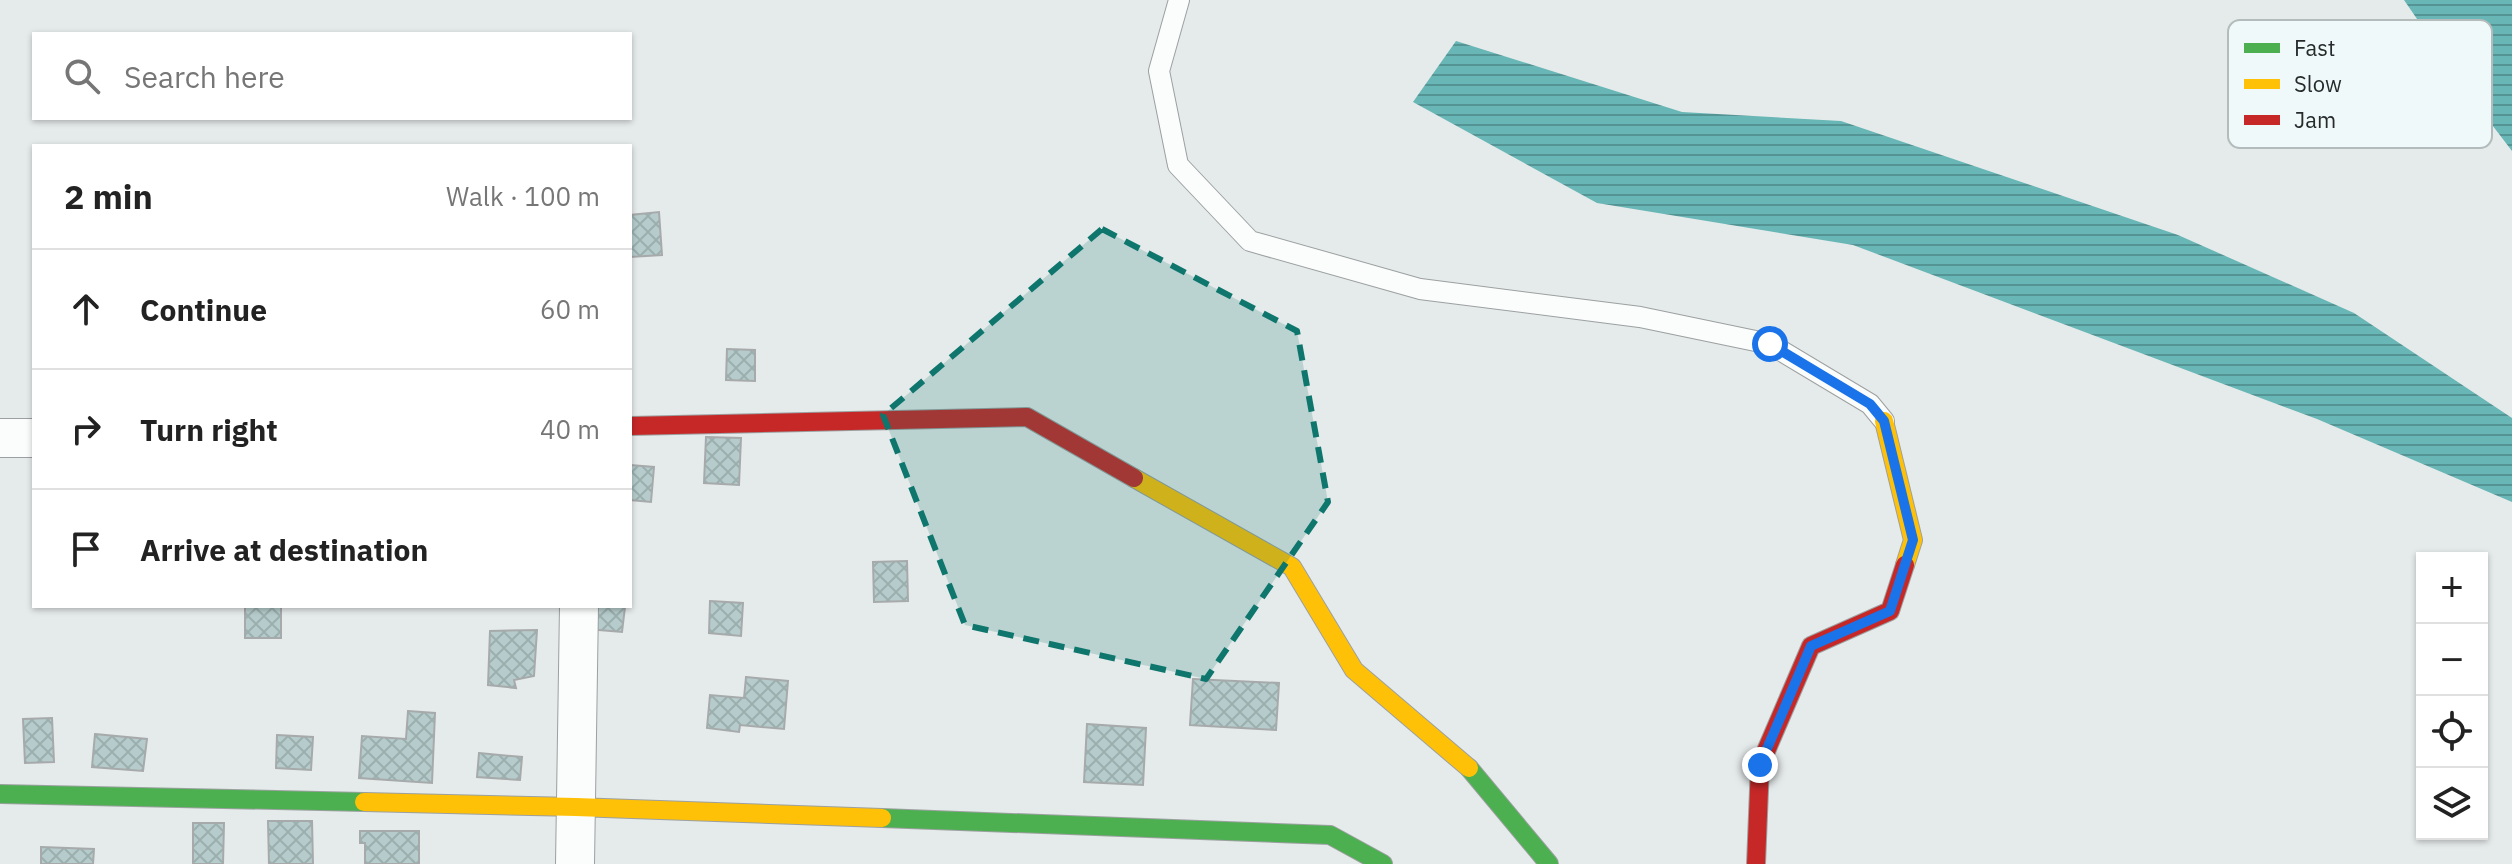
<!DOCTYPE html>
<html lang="en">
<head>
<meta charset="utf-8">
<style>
	body { margin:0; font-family:"IBM Plex Sans",sans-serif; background:#f6f6f6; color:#222 }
	.controls { position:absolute; right:24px; bottom:24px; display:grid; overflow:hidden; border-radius:0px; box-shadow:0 2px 6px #0004 }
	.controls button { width:72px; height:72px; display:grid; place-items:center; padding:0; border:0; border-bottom:2px solid #e0e0e0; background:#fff; color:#222; font:40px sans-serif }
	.stop { position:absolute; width:24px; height:24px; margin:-18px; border:6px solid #1a73e8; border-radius:50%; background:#fff }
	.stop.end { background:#1a73e8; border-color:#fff; box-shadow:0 2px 8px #0008 }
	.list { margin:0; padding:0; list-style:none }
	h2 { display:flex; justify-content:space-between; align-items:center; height:104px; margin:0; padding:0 32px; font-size:34px }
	h2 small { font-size:26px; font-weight:400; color:#767676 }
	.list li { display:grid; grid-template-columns:52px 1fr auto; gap:24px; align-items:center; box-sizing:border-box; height:120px; padding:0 32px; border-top:2px solid #e0e0e0 }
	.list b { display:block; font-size:30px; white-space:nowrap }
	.list em { font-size:26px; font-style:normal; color:#767676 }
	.icon { flex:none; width:44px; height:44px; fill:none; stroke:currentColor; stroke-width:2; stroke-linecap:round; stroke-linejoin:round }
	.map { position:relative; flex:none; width:2512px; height:864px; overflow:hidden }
	.search { position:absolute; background:#fff; box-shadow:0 2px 6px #0004; left:32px; top:32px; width:600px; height:88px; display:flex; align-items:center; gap:20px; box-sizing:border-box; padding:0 28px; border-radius:0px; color:#767676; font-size:30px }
	.panel { position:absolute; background:#fff; box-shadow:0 2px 6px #0004; left:32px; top:144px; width:600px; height:464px; border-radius:0px }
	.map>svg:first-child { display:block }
	.water { fill:url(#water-rules) }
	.building { fill:url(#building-cross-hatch); stroke:#a7aaaa; stroke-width:2 }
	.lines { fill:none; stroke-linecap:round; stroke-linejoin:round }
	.lane-casing { stroke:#9ca0a0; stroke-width:22 }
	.street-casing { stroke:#9ca0a0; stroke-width:40 }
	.fast-casing { stroke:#9ca0a0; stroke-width:20 }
	.slow-casing { stroke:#9ca0a0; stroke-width:20 }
	.jam-casing { stroke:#9ca0a0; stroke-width:20 }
	.lane { stroke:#fbfcfc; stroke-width:20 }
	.street { stroke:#fbfcfc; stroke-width:38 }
	.fast { stroke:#4caf50; stroke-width:18 }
	.slow { stroke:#ffc107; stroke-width:18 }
	.jam { stroke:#c62828; stroke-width:18 }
	.route { stroke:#1a73e8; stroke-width:10 }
	.marked { fill:#0f766e; fill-opacity:0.2; stroke:#0f766e; stroke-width:6; stroke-dasharray:16 10; stroke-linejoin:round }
	.key { fill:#f0f9f9; stroke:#b3bbbb; stroke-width:2 }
	.key-label { font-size:22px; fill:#262a2a }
</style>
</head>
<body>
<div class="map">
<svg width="2512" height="864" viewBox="0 0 2512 864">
	<defs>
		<pattern id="water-rules" width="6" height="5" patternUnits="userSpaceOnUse" patternTransform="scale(2)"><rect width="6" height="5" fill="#68b6b6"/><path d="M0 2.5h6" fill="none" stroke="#559494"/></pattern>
		<pattern id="building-cross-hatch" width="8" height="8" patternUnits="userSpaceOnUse" patternTransform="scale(2)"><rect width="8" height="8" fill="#b6cccc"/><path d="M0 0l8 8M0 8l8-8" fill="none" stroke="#9cafaf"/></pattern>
	</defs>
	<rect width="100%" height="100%" fill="#e5eaea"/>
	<!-- water -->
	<path class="water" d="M2404,0H2512V151L2470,96Z
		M1456,41L1682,112L1841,121L2178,235L2354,313L2512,418V502L2317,419L1853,245L1597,203L1413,102Z"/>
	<!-- building -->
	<path class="building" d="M659,212L662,255L630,257V215Z
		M727,349L755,350V381L726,380Z
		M706,437L741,438L739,485L704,483Z
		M630,465L654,467L651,502L630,500Z
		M907,561L908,601L874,602L873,562Z
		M710,601L743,603L741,636L709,633Z
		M245,606H281V638H245Z
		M589,606L625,607L622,632L587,629Z
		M537,630L534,676L514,680L516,688L488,685L490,631Z
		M746,677L788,681L784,729L740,725L739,732L707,728L710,695L744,698Z
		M1193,679L1279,683L1276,730L1190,725Z
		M408,711L435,713L432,783L359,778L362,736L406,739Z
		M52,718L54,762L25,763L23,719Z
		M1087,724L1146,728L1143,785L1084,782Z
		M95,734L147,739L143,771L92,767Z
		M277,735L313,737L311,770L276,768Z
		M479,753L522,757L520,780L477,777Z
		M268,821H312L313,864H269Z
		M193,823H224L223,864H193Z
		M360,831H419V864H365V843H360Z
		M41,847L94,849L93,864H41Z"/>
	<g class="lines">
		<defs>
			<path id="lane" d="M1179,0L1159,71L1178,165L1250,241L1420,289L1640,317L1770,344L1870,404L1884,421"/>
			<path id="street" d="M0,438H34
				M575,864L579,606"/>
			<path id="fast" d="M1469,768L1549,864
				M0,794L364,802
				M882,818L1330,835L1383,864"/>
			<path id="slow" d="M1884,421L1913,540L1905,565
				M1134,478L1292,567L1354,670L1469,768
				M364,802L576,807L882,818"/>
			<path id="jam" d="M630,426L1027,417L1134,478
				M1756,864L1760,765L1811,646L1890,611L1905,565"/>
		</defs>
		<!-- lane casing -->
		<use href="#lane" class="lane-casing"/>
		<!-- street casing -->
		<use href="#street" class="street-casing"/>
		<!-- fast casing -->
		<use href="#fast" class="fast-casing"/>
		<!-- slow casing -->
		<use href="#slow" class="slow-casing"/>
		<!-- jam casing -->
		<use href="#jam" class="jam-casing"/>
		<!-- lane -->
		<use href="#lane" class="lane"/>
		<!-- street -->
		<use href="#street" class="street"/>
		<!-- fast -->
		<use href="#fast" class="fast"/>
		<!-- slow -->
		<use href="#slow" class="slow"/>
		<!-- jam -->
		<use href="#jam" class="jam"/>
	</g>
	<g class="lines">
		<!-- route -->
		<path class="route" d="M1760,765L1811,646L1890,611L1913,540L1884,421L1870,404L1770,344"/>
	</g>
	<!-- marked area -->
	<path class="marked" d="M1102,229L1297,331L1328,502L1206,679L965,625L883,415Z"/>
	<!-- legend -->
	<rect x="2228" y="20" width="264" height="128" rx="12" class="key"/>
	<rect x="2244" y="43" width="36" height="10" fill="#4caf50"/>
	<rect x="2244" y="79" width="36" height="10" fill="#ffc107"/>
	<rect x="2244" y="115" width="36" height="10" fill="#c62828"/>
	<g class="key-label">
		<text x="2294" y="56">Fast</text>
		<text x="2294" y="92">Slow</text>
		<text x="2294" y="128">Jam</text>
	</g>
</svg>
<div class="controls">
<button>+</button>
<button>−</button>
<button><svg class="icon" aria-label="locate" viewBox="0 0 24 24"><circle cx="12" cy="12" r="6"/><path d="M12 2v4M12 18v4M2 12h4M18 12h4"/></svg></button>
<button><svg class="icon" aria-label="layers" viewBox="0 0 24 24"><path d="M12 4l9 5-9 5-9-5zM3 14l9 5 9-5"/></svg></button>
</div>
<div class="stop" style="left:1770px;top:344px"></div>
<div class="stop end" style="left:1760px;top:765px"></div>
<div class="search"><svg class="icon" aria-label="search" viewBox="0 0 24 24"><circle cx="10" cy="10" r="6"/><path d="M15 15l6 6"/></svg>Search here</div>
<section class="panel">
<h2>2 min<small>Walk · 100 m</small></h2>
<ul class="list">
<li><svg class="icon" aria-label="ahead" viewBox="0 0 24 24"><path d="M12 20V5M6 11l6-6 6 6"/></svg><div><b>Continue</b></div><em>60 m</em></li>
<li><svg class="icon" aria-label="right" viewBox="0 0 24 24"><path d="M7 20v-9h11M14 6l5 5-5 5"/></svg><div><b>Turn right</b></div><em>40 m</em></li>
<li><svg class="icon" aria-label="arrive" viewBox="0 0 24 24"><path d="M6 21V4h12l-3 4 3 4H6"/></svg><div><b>Arrive at destination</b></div></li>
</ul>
</section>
</div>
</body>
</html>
